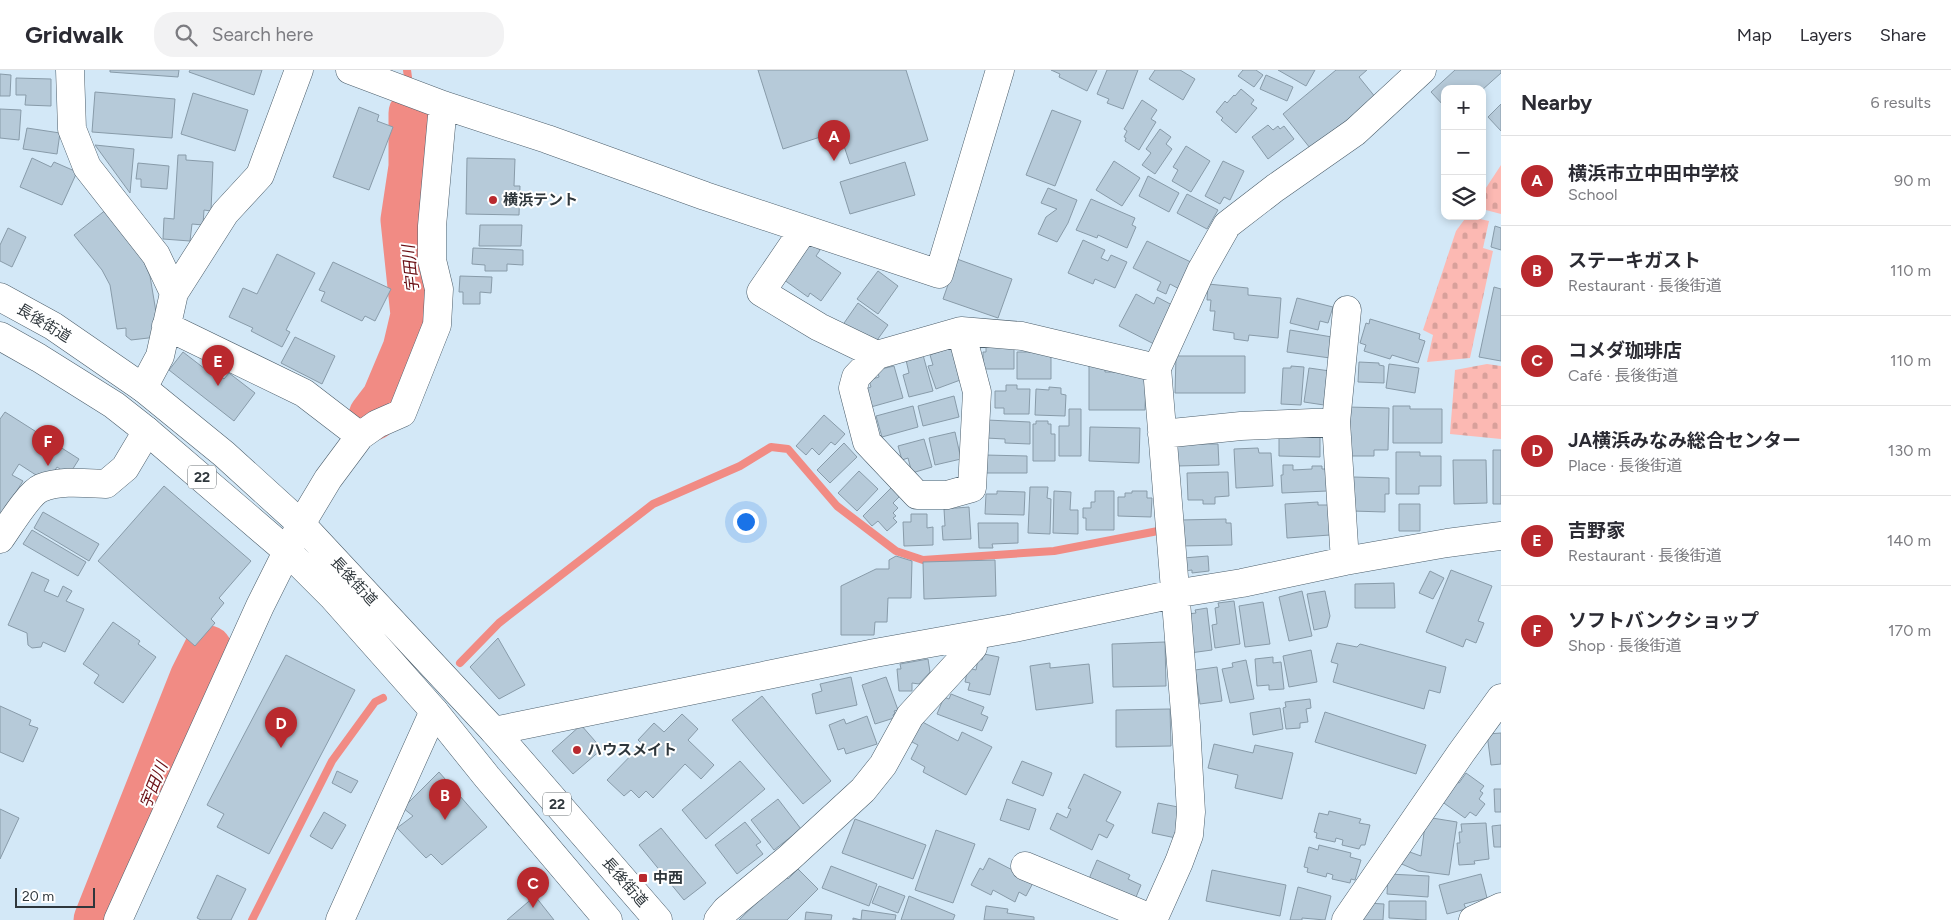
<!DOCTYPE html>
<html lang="en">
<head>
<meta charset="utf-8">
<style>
	body { margin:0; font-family:Figtree,"Noto Sans JP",sans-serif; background:#f2f2f3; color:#2b2b33 }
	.controls { position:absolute; right:15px; top:15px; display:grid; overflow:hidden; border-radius:10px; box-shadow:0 2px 8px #0003 }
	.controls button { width:45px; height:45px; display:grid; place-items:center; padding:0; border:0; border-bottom:1px solid #e1e1e2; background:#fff; color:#2b2b33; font:25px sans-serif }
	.scale { position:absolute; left:15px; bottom:12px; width:80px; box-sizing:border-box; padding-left:5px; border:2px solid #2f373c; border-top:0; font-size:14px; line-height:18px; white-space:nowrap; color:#2f373c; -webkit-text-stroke:4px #fff; paint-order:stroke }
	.you { position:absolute; left:745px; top:451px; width:18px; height:18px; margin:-12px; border:4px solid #fff; border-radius:50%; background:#1a73e8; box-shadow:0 0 0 8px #1a73e833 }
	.badge { display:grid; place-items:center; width:32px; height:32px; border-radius:50%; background:#b9292e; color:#fff; font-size:16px; font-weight:700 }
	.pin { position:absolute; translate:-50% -41px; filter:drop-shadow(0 1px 2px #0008) }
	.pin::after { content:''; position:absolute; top:26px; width:18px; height:15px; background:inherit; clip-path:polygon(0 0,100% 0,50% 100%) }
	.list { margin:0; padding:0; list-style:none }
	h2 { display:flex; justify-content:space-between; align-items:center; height:65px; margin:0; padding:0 20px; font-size:21px }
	h2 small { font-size:16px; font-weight:400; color:#7c7c81 }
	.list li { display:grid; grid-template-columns:32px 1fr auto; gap:15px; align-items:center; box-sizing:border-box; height:90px; padding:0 20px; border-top:1px solid #e1e1e2 }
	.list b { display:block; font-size:19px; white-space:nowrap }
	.list p { margin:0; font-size:16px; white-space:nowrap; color:#7c7c81 }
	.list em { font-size:16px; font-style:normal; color:#7c7c81 }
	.icon { flex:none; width:28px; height:28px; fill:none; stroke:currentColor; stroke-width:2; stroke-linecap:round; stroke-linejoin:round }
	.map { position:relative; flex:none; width:1501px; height:850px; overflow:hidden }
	header { display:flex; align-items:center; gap:30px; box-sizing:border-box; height:70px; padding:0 25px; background:#fff; border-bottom:1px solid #e1e1e2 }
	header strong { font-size:24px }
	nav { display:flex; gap:28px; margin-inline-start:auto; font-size:18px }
	.search { width:350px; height:45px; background:#f2f2f3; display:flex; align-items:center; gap:12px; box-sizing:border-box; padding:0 18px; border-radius:20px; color:#7c7c81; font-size:19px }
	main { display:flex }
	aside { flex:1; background:#fff }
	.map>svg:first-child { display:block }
	.cemetery { fill:url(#cemetery-stones) }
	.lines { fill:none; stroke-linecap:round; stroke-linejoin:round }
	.stream { stroke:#f18b84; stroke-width:8 }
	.river { stroke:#f18b84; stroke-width:49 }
	.building { fill:#b6cad9; stroke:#889ba9 }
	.minor-casing { stroke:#4c5e6b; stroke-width:29 }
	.major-casing { stroke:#4c5e6b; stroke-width:29 }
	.minor { stroke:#fff; stroke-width:28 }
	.major { stroke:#fff; stroke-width:28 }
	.poi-dot { fill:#b9292e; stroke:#fff; stroke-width:2 }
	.labels { text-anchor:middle; stroke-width:4; stroke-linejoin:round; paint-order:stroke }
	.shield { fill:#fff; stroke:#6d7376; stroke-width:1 }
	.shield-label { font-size:14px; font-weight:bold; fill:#2f373c }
	.poi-label { font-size:15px; font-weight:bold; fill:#2f373c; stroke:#fff; text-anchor:start }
	.street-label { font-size:15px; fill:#2f373c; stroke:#fff }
	.water-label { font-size:16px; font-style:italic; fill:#6a0f14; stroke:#fff }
</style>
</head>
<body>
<header>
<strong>Gridwalk</strong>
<div class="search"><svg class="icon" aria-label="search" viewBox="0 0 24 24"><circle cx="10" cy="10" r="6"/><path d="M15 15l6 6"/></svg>Search here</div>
<nav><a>Map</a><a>Layers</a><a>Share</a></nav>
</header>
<main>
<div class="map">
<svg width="1501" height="850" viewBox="0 0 1501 850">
	<defs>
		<pattern id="cemetery-stones" width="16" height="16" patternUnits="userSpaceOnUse" patternTransform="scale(1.25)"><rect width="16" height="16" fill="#fcb9b3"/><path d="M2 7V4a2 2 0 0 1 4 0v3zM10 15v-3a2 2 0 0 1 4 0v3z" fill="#d8a09b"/></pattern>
	</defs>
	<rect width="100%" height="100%" fill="#d3e8f7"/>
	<!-- cemetery -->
	<path class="cemetery" d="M1501,95V144L1482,139V124Z
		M1467,146L1489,151L1483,178L1493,181L1470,288L1427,292L1433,265L1423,260L1456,161Z
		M1487,294L1501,296V369L1450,364L1455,300Z"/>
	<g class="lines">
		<!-- stream -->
		<path class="stream" d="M407,0L409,15
			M411,29L413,43
			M460,593L499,553L653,434L740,396L771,377L788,379L837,436L896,481L923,490L1054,481L1158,461
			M252,850L332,691L375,632L383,628"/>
		<!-- river -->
		<path class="river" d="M373,346L386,329L407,279L415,245L405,150L413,97V43
			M98,850L194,608L208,580"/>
	</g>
	<!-- building -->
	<path class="building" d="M110,0H179L178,7L110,2Z
		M190,0H262L254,25L189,2Z
		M758,0H906L928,70L850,94L839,61L783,79Z
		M1051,0H1097L1087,21L1059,7L1060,4Z
		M1107,0H1138L1123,39L1107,33L1109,29L1097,24Z
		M1155,0H1180L1195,9L1183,30L1149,9Z
		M1243,0H1256L1263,5L1254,17L1238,6Z
		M1278,0H1315L1306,16Z
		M1336,0H1367L1359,7L1376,28L1310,78L1283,44Z
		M1455,0H1501V3L1482,20V19H1445V37L1431,22Z
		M0,4L11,5L10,26H0Z
		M1266,5L1293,17L1287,31L1260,19Z
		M16,8L51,9V36L25,35L26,25H16Z
		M1241,19L1254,30L1251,34L1257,38L1236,63L1221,50L1223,48L1216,42L1225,31L1227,33L1234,25L1235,26Z
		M95,22L175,29L172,68L92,62Z
		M193,23L248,40L235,81L181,64Z
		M1142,30L1157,40L1151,49L1156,52L1139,80L1125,71L1126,68L1124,67L1127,61L1124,59Z
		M1501,34V61L1488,47Z
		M359,37L379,45L377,51L393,57L369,120L333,107Z
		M0,39L21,40L19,70L0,68Z
		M1052,40L1081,51L1055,116L1026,105Z
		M1268,55L1273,60L1278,56L1280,59L1284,56L1294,69L1268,89L1252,67Z
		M27,58L60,63L57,84L23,79Z
		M1160,59L1171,67L1166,74L1172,79L1155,104L1142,95L1151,83L1146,79Z
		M95,75L134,79L130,123Z
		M1186,76L1210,91L1191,122L1172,111L1178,100L1173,97Z
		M178,85H186V90L213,92L211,141L204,140L203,155L192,154L190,171L163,169L164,148L174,149Z
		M32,88L51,97L54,92L77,102L62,135L20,117Z
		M467,88L515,89L514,116H520L519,145L466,144Z
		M1114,91L1140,108L1122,136L1096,120Z
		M1223,91L1244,101L1230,130L1224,127L1220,134L1205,126Z
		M905,92L915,125L850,144L840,112Z
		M138,93L169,96L167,119L141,117V109H136Z
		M1148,106L1179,123L1169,142L1139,126Z
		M1048,118L1077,130L1068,153L1057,172L1038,164L1046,147L1057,139L1041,133Z
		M1187,124L1218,140L1207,159L1177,143Z
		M1091,129L1135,148L1132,155L1136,157L1127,178L1098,165L1097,168L1076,160Z
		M107,139L138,178L150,206L159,260L157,267L131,270L126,266V258L117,259L110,215L102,200L74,165Z
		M480,155H522L521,176H479Z
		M1495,156L1501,158V180L1491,177Z
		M8,158L26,167L12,197L0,191V175Z
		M806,170L820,180L816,186L841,203L821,231L810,223L808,227L780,207Z
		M1083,170L1105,180L1101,188L1108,191L1111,185L1127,192L1115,218L1095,209L1093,214L1068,203Z
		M1147,171L1195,194L1181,220L1170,214L1166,224L1157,220L1161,212L1133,198Z
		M473,178L523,180V195L507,194V201H485V195L472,194Z
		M277,184L315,203L286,260L290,262L282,277L251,261L253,258L229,247L243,218L257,224Z
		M957,189L1012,209L998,248L943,229Z
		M333,192L391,219L375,251L365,246L362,251L321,231L325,222L319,220Z
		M878,201L898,216L878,244L857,229Z
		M460,206L492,207L491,223L480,222V234H463V222H459Z
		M1208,214L1248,218V225L1281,228L1278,268L1249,265L1248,271L1234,269V263L1213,260L1215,241H1210L1211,230H1207Z
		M1494,217L1501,219V291L1479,287Z
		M1136,224L1154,234L1157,227L1174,236L1154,274L1119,256Z
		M1297,228L1333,237L1328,253L1320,251L1318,260L1290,253Z
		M858,233L888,255L875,273L842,256Z
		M1370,249L1420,264L1419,269L1425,271L1418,293L1392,285L1390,289L1364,281L1366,275L1360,273L1366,253L1369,254Z
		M1290,260L1332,267L1330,288L1287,282Z
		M295,267L335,286L322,314L281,293Z
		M986,273L1014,274V299H983V282H986Z
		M953,277L963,309L936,319L928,296L933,295L930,285Z
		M183,282L205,299L208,296L224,309L229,303L255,323L234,351L169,300Z
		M1017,282H1051V309H1017Z
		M923,285L933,321L909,327L903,305L909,303L906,290Z
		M1176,286H1245V323H1175Z
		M1359,292L1379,293V295L1384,296V313L1358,312Z
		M1389,294L1419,298L1415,323L1386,318Z
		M894,296L903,328L871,337L865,319L871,317L869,310L879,307L877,300Z
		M1089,296H1105V302H1146L1145,340H1089Z
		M1291,296L1304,297L1301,335L1281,334L1283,298H1291Z
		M1309,298L1330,301L1324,335L1304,332Z
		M1006,315H1017V319H1030L1029,344H1004V338H995V321H1006Z
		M1049,317L1061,318V324L1066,325L1065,346L1035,345L1036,319L1049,320Z
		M954,326L959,347L923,356L918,336Z
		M913,336L918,357L882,367L876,346Z
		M1393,336H1410V339H1442V373H1393Z
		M1347,337L1389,338L1388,380H1374V386H1346Z
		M1069,339H1081V386H1059V356H1069Z
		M5,342L79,389L69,405L57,397L51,407H39L19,394L12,405L23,411L0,447V349Z
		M824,345L845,364L835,375L831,372L819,385L812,378L806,385L796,376Z
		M987,350L1030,352V374L1005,373V369L986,368Z
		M1036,351H1048V354H1051V364H1055V391H1033V354H1036Z
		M1090,357L1140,358L1139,393L1089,391Z
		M955,362L961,389L935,395L929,368Z
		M1279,364L1320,365V387L1279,386Z
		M924,369L932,397L912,403L908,388L902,390L898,376Z
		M844,373L857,387L830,413L817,400Z
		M1176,374H1218L1219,395L1177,396Z
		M1258,378L1259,383H1271L1273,416L1236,418L1234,379Z
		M1493,380H1501V434H1493Z
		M1396,382H1420V386H1441V416H1419V424H1396Z
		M985,385L1027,386V403H985Z
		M1453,390H1486L1487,433L1454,434Z
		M1283,395H1293V400L1312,399V396H1322V399H1326L1327,421L1282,423L1281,405H1283Z
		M859,401L878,419L857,441L838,423Z
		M1228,402L1229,426L1215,427V434H1203V430H1188L1187,403Z
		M1353,407L1389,408V424H1385V442L1352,441Z
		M164,416L251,491L219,528L224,533L211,549L215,553L195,576L98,491Z
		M1030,417H1048L1047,428L1051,429L1050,464L1028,463Z
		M891,418L900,426L893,433L898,438L893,443L896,446L893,448L897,452L887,461L878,451L872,456L863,446Z
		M997,421L1025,422L1024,445L985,444L986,424H997Z
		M1054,421L1071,422L1070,440H1078V464L1053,463Z
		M1095,421H1114V460H1086V448H1083V438H1091V432H1095Z
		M1132,421H1147V428H1152L1151,447L1118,446V427H1125V423H1132Z
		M1318,432V435H1328L1330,465L1287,468L1285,434Z
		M1399,434H1420V461H1399Z
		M969,437L971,469L943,470L942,456H945L944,439Z
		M43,442L99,474L89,491L34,458Z
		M911,444H927V458L933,457V475L904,476L903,452H911Z
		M1226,449V453H1231L1232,475L1181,476V450Z
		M978,453H1018V473L992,474L993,478H979Z
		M32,460L86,492L78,506L23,474Z
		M896,486L912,491L911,528H888L887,552H875L874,565H841V516L876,499H889V490Z
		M1208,486L1209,501L1192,503V500L1184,501L1183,488Z
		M995,490L996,526L924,529L923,492Z
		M1451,500L1492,516L1478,551L1484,553L1476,573L1466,569L1463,577L1426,562Z
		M1430,501L1444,508L1433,529L1419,523Z
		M32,502L49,510L44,521L58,527L63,516L72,521L66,531L84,539L65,582L43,572L41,577L32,578L28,575L27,563L8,555Z
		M1394,513L1395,538H1355V514Z
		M1302,521L1312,566L1289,571L1279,527Z
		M1325,521L1330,546L1327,557L1314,560L1307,524Z
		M1234,531L1240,574L1215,578L1212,555L1217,554L1215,538L1219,537L1218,533Z
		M1263,532L1270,574L1245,577L1239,536Z
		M1207,538L1212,580L1190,583L1188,544L1196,543L1195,540Z
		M113,552L140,571L138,574L156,587L123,633L94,613L99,605L83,594Z
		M498,568L525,615L499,629L470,597Z
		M1165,572L1166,616L1113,617L1112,574Z
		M1337,573L1357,577L1360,574L1446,597L1440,623L1429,620L1424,639L1333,612L1338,594L1331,592Z
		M1311,580L1317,612L1289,617L1283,586Z
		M984,584L999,587L990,625L968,620L970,613L965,612L968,598L976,600L978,589L982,590Z
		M286,585L355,620L269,784L217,757L224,744L207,735Z
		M1273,587V593L1281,592L1284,619L1269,620V615L1257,616L1255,589Z
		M928,589L930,602L919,614L912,613V621H899L897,599H901L900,594Z
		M1246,590L1254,629L1230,633L1222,599L1233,597L1232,593Z
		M1050,593V598L1089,594L1093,633L1036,640L1030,596Z
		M1217,597L1222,631L1200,634L1195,600Z
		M851,607L857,635L816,644L812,624L822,621L820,614Z
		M886,607L898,640L894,641L895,643L893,645L894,648L875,654L862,615Z
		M951,624L984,637L981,644L988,647L982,661L937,644L944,627L949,629Z
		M762,626L831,711L803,734L732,650Z
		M1310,629L1311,638L1306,639L1308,652L1300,653V658L1286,659L1283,638L1286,637L1285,632Z
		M0,636L31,650L29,655L38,658L23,692L0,682Z
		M1280,638L1283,659L1253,665L1250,643Z
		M1170,639L1171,676L1116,677V640Z
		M1325,642L1426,675L1416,704L1315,672Z
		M682,644L698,659L688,670L714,695L701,709L685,694L653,728L646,721L639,728L631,720L624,726L607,710L642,674L638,670L654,653L664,662Z
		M867,646L877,674L846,684L844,678L838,680L829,655L844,649L846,654Z
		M915,648L958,671L962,662L992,677L966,725L923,702L925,697L911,689L918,675L910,671Z
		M581,655L602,679L573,704L552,681Z
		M1501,663V694L1491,695L1487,664Z
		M1214,674L1253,683L1255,675L1293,683L1282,729L1235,718L1238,705L1208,698Z
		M740,691L765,719L706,769L682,740Z
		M1022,691L1052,703L1043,726L1012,713Z
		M337,701L358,711L351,723L332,713Z
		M439,702L487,757L442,795L431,784L426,788L397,758L413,746L403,738Z
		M1466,703L1484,716L1480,721L1483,723L1479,729L1485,734L1476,746L1470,742L1465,748L1441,731L1456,711L1459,713Z
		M1084,704L1121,722L1106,751L1114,755L1107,768L1099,764L1092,780L1050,759L1057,743L1067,748L1071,739L1068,738Z
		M1494,719H1501V742H1495Z
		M778,729L801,759L774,780L751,750Z
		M1007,729L1036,739L1029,760L1000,750Z
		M1158,733L1183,738L1176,768L1152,763Z
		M0,739L19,748L0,789Z
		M1329,741L1361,749L1359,753L1370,755L1365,775H1361L1359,779L1342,775L1343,770L1336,768L1335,772L1316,768L1317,763L1314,762L1319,743L1328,745Z
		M324,742L346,755L332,779L310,766Z
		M1426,747L1457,752L1449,805L1418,801L1397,792L1404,780L1421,786Z
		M855,749L926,775L913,809L842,783Z
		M745,752L761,772L756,775L763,784L737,804L715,775Z
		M1486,753L1489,789L1474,791L1475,794L1459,795L1457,773H1460L1459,762H1462L1461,754Z
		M1501,755V777H1494L1492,756Z
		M661,758L706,813L684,830L639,775Z
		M936,760L975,774L953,833L915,820Z
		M1319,775L1351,783L1350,787L1361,790L1355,810L1351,809L1350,813L1332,809L1333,805L1327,803L1326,807L1307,802L1308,798L1304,797L1309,777L1318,780Z
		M989,788L1034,811L1026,826L1019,822L1015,832L993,820L991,825L971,815L980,798L983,800Z
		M1097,790L1130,805L1128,809L1141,815L1134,832L1088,811Z
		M831,796L877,814L869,836L822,818Z
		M798,799L818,819L787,850H739L785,805L788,809Z
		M1212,800L1286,815L1280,846L1206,831Z
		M1388,804L1429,806L1428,827L1387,824Z
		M1481,804L1487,828L1464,834L1466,839L1447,844L1439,815Z
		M217,805L246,819L231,850H201L197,848Z
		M879,816L905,826L898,843L872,833Z
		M1298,817L1331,826L1325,850L1302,848V850H1290Z
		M535,826L554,850H507Z
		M909,826L955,845L953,850H901Z
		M1389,831H1426V850L1389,848Z
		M1367,833L1384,834L1383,850H1361Z
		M986,836L1008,839L1007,843L1034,847V850H984Z
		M862,840L896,845L895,850H853V848L861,850Z
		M806,842L832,845L831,850H805Z"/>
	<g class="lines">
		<defs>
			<path id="minor" d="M70,0L72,59L87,97L156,185L174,223
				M350,0L443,35L547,69L705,126L939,204L1000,0
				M804,159L761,222L819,257L877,285L961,261L1022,266L1157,298
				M166,256L304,323L360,366
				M877,285L856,307L853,318L867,372L917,425H947L972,418L977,322L961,261
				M143,318L160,286L174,223L225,143L260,105L299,0
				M1336,352L1347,240
				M1162,364L1241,356L1336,352L1345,491
				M0,469C8,458 29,423 41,418C61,410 84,413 106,414L125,398L147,361
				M494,661L875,583L1014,558L1174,524L1242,513L1345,491L1447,473L1501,466
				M1025,796L1153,849
				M118,850L260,536L301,454L328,409L360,366L377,354L402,343L437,255L439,219L432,190V156L443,35
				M340,850L434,641
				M718,850L726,840L789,788L863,720L883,695L910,646L973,577V566
				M1153,850L1179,792L1189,765L1191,742L1186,655L1157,298L1201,201L1227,155L1275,118L1355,62L1422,0
				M1346,850L1461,683L1501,628
				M1473,850L1501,837"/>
			<path id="major" d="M0,227L53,256L143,318L224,384L301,454L494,661L658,850
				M0,266L39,288L114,335L147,361L288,482L332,526L434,641L487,707L608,850"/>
		</defs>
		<!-- minor casing -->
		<use href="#minor" class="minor-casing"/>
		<!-- major casing -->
		<use href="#major" class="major-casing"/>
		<!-- minor -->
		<use href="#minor" class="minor"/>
		<!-- major -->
		<use href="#major" class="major"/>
	</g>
	<!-- markers -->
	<g class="poi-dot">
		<circle cx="493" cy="130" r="5"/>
		<circle cx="577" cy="680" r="5"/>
		<rect x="638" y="803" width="10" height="10" rx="2.5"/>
	</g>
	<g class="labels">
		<!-- shield labels -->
		<g class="shield">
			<rect x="188" y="395.5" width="28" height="23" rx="4"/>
			<rect x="543" y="722.5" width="28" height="23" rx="4"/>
		</g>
		<g class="shield-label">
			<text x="202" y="412">22</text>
			<text x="557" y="739">22</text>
		</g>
		<!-- poi labels -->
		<g class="poi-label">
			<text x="503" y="135">横浜テント</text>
			<text x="587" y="685">ハウスメイト</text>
			<text x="653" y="813">中西</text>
		</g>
		<!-- street labels -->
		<g class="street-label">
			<text transform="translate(44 253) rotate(31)" y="5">長後街道</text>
			<text transform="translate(354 511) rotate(47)" y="5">長後街道</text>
			<text transform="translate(625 812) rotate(49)" y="5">長後街道</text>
		</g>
		<!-- water labels -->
		<g class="water-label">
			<text transform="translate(410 199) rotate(-96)" y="6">宇田川</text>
			<text transform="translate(153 715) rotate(-68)" y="6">宇田川</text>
		</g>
	</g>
</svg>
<div class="controls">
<button>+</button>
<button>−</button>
<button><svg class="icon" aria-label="layers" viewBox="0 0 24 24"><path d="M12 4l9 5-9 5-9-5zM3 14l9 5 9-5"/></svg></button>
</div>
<div class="scale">20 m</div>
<div class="you"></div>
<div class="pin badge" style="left:834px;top:91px">A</div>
<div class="pin badge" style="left:445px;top:750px">B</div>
<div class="pin badge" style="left:533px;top:838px">C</div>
<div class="pin badge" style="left:281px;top:678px">D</div>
<div class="pin badge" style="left:218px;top:316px">E</div>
<div class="pin badge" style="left:48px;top:396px">F</div>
</div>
<aside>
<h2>Nearby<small>6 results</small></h2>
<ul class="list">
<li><span class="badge">A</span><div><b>横浜市立中田中学校</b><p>School</p></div><em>90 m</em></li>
<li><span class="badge">B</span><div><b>ステーキガスト</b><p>Restaurant · 長後街道</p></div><em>110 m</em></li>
<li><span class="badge">C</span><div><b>コメダ珈琲店</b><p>Café · 長後街道</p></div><em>110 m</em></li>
<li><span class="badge">D</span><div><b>JA横浜みなみ総合センター</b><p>Place · 長後街道</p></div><em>130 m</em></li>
<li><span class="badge">E</span><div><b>吉野家</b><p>Restaurant · 長後街道</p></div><em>140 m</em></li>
<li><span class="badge">F</span><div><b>ソフトバンクショップ</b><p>Shop · 長後街道</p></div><em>170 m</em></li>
</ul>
</aside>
</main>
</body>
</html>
